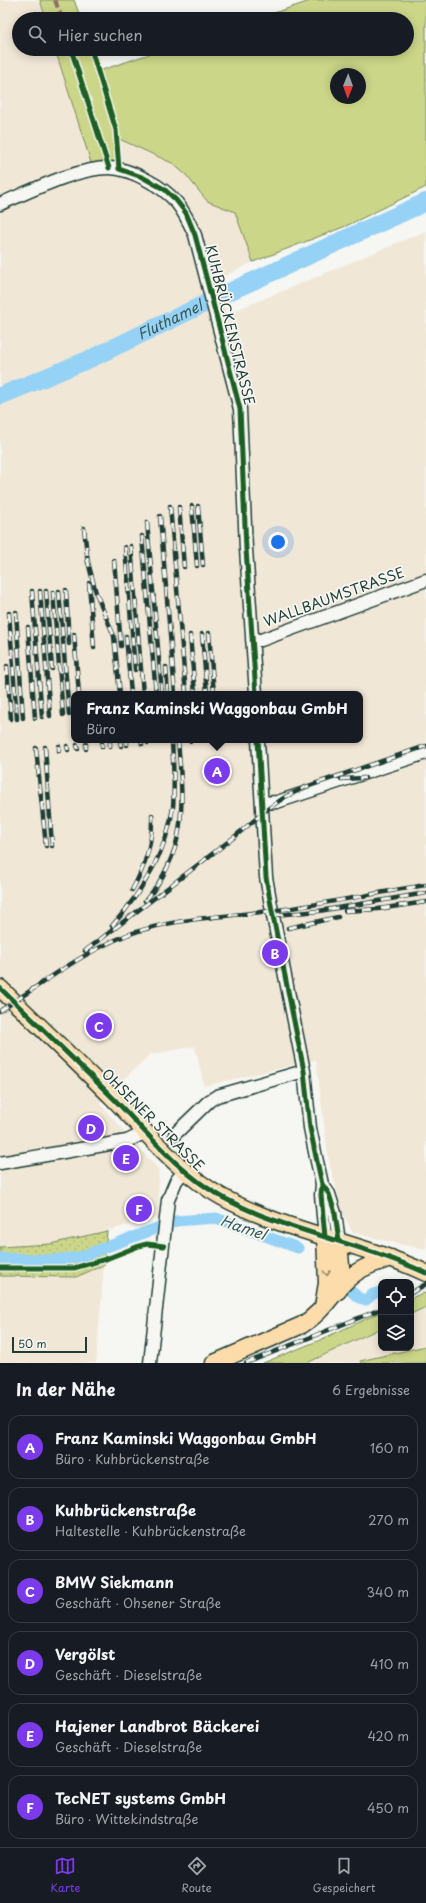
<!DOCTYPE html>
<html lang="de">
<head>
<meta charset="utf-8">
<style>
	body { margin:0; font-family:"Playpen Sans",sans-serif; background:#20242c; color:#f1f3f6 }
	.controls { position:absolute; right:12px; bottom:12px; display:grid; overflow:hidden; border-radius:8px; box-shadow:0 2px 10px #0003 }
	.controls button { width:36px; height:36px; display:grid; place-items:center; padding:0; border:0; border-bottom:1px solid #363941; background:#171b24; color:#f1f3f6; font:20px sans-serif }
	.compass { position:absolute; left:330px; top:68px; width:36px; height:36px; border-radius:50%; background:#171b24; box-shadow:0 2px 10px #0003; rotate:181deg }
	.scale { position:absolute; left:12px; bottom:10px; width:75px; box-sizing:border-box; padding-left:4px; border:2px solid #1f3d34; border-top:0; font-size:11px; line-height:14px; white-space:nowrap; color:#1f3d34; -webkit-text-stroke:3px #f6f6f2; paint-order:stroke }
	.you { position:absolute; left:278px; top:542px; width:14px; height:14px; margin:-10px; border:3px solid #fff; border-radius:50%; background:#1a73e8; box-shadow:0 0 0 6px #1a73e833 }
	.badge { display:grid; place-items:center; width:26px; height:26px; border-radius:50%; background:#7c3aed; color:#fff; font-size:13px; font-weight:700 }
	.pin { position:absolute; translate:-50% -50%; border:2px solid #fff; box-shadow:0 1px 4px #0006 }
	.popup { position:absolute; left:71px; top:691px; width:292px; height:52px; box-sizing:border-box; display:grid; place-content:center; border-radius:8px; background:#171b24; filter:drop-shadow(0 1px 3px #0005); font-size:13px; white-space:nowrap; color:#9ea1a6 }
	.popup b { font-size:15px; color:#f1f3f6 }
	.popup::after { content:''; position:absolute; left:50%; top:100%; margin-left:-8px; border:8px solid transparent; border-top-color:#171b24 }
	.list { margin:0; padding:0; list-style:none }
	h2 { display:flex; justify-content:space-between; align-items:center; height:52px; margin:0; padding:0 16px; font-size:17px }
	h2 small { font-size:13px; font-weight:400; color:#9ea1a6 }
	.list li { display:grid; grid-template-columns:26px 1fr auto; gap:12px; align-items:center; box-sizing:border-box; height:64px; margin:0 8px 8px; padding:0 8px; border:1px solid #363941; border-radius:12px }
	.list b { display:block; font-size:15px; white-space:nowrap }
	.list p { margin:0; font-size:13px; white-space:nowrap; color:#9ea1a6 }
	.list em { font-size:13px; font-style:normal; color:#9ea1a6 }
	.icon { flex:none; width:22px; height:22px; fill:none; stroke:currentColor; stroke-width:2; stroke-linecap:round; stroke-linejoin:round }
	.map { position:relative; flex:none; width:426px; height:1363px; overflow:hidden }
	.search { position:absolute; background:#171b24; box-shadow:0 2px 10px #0003; left:12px; right:12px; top:12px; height:44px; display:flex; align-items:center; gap:10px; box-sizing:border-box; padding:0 14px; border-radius:22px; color:#9ea1a6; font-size:15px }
	.sheet { height:484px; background:#171b24 }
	nav { display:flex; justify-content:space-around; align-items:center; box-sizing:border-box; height:56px; border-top:1px solid #363941; background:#171b24; font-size:11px; color:#9ea1a6 }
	nav a { display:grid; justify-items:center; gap:2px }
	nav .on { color:#7c3aed }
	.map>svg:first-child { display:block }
	.built { fill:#f1e7d7; fill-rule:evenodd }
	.green { fill:#cbd689; stroke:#758a5e; fill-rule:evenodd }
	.park { fill:url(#park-dots); stroke:#758a5e }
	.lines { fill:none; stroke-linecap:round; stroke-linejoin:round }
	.canal { stroke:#95d2f6; stroke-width:11 }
	.river { stroke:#95d2f6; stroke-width:18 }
	.minor-casing { stroke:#1f3d34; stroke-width:15 }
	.major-casing { stroke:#1f3d34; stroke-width:19 }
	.minor { stroke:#f6f6f2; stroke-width:12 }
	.major { stroke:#fddcac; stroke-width:16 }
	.rail-casing { stroke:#1f3d34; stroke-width:4.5 }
	.rail { stroke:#f6f6f2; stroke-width:3; stroke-dasharray:9; stroke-linecap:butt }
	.quiet { stroke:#8d6e63; stroke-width:4; stroke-dasharray:8 4; stroke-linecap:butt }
	.cycleway-casing { stroke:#f6f6f2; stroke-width:8 }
	.cycleway { stroke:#1b5e20; stroke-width:5 }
	.oneway { stroke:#8e8c70 }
	.labels { text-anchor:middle; stroke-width:3.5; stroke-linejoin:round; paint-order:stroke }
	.street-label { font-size:14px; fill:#1f3d34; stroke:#f6f6f2 }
	.water-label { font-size:15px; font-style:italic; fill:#375b5b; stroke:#f6f6f2 }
</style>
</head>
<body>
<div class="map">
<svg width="426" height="1363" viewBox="0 0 426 1363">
	<defs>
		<pattern id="park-dots" width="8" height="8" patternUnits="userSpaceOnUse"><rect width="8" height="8" fill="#cbd689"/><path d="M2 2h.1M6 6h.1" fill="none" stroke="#aeb977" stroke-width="1.8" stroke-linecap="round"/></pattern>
	</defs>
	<rect width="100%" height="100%" fill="#f6f6f2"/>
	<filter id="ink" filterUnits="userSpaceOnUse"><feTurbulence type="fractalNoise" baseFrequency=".025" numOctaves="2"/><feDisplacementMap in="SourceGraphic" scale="8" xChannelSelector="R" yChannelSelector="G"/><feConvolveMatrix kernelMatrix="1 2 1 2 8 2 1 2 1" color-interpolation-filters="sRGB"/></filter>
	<g filter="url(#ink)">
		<!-- built -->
		<path class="built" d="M0,0H70L76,19H19V49H86L117,138L172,163L186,175L206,201L235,212L253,262L219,279L227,314L426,231V1250L353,1233L343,1214L328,1157L316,1060L204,1086L195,1046L149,1055L99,1103L159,1170L158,1218L50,1244L0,1247ZM74,694H360V740H74Z
			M104,1265L96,1363H0V1276L76,1277Z
			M426,1308V1363H308L381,1329V1348H411V1315Z"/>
		<!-- green -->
		<path class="green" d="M40,0H74L81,19H46Z
			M313,0H426V187L346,226L253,262L235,212L207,201L186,175L172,163L117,138L111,108L99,71L164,49H407V19H256ZM336,74H360V98H336Z
			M55,49H91L115,130L118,168L93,169Z
			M423,1293L426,1294V1307L411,1314V1298Z
			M381,1312V1328L307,1363H263L320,1340Z
			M426,1346V1363H361L360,1361Z"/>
		<!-- park -->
		<path class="park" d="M107,1231L104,1265L76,1277L0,1276V1247L50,1244Z"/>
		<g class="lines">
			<!-- canal -->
			<path class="canal" d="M0,1258L53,1260L80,1257L176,1221L216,1218L298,1248
				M351,1291L359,1298L366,1300L373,1294L381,1292"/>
			<!-- river -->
			<path class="river" id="s1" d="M0,396L90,359L231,291L426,202"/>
			<defs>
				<path id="minor" d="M0,204C31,191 76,168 109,168C122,168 136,174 147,180C174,194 183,208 195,235L240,409L246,549L256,694
					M252,640H261L426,580
					M258,740L266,877L272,911L304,1071L310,1128L316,1157L322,1184L329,1194L335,1213L339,1241
					M262,803L277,802L426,753
					M175,1134L209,1101L217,1096L304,1071
					M0,1163L127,1141L146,1132
					M322,1184L321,1195L325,1237
					M150,1363L168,1200L176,1181L185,1170"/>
				<path id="major" d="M0,988C38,1025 77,1062 115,1100C148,1134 180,1174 222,1197C286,1232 360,1242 426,1273
					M338,1291L341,1266L339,1241
					M323,1307L327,1283L325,1237
					M214,1363L302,1325C323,1312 330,1296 347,1280C359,1268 375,1263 391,1258"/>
			</defs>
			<!-- minor casing -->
			<use href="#minor" class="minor-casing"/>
			<!-- major casing -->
			<use href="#major" class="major-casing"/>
			<!-- minor -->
			<use href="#minor" class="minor"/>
			<!-- major -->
			<use href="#major" class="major"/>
			<defs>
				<path id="rail" d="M170,506L186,694
					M192,506L197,566
					M198,506L203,565
					M179,507L184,567
					M160,516L175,694
					M147,522L162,694
					M84,528L88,563
					M142,536L156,694
					M131,546L143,694
					M125,547L135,670
					M87,558L96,593L114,636L120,694
					M114,560L121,646
					M89,583L94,648
					M66,590L69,644
					M32,591L42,717
					M40,591L50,716
					M46,591L52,669
					M59,591L69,715
					M53,592L63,715
					M16,612L23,718
					M9,613L17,719
					M28,627L35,718
					M209,633L214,694
					M74,634L79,694
					M202,634L207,694
					M190,635L195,694
					M126,636L131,694
					M7,666L11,719
					M166,667L168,694
					M141,740L142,744
					M148,740V743
					M190,740V741
					M127,741V745
					M110,742V747
					M120,742L121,746
					M102,743V747
					M86,744V749
					M77,745L78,749
					M59,746V751
					M67,746L68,750
					M45,747L52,846
					M36,748L46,846
					M341,779L365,778
					M132,890C145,867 153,842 152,815
					M145,901C189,850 183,802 178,740
					M345,911L378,909L426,902
					M275,915L319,911L426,893
					M112,926C141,893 167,851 173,807C175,785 173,762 172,740
					M288,928L338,917
					M85,951L233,838L269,808L285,797L306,787L426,746
					M0,1011C42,984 81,953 127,935C173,918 222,917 270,911C322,905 374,893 426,885
					M411,1293L426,1284
					M246,1363L381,1309"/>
			</defs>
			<!-- rail casing -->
			<use href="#rail" class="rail-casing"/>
			<!-- rail -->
			<use href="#rail" class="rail"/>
			<!-- quiet -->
			<path class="quiet" d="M55,0L62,19"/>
			<defs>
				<path id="cycleway" d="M71,49L109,168
					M91,49L116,130L119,169L142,177L164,189L176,200L186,213L195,235L216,315L240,409L246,549L256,694
					M258,740L266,877L272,911L304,1071L310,1128L316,1157L322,1184L329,1194L335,1213L339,1241
					M0,988C38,1025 77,1062 115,1100C148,1134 180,1174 222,1197C286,1232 360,1242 426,1273
					M322,1184L321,1195L325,1237
					M0,1268H74L106,1259L139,1246L147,1244L164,1246"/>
			</defs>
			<!-- cycleway casing -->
			<use href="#cycleway" class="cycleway-casing"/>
			<!-- cycleway -->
			<use href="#cycleway" class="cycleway"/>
		</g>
		<!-- one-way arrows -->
		<defs><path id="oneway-chevron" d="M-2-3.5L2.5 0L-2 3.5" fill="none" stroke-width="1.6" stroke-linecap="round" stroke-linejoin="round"/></defs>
		<use class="oneway" href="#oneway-chevron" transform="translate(327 1273) rotate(87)"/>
	</g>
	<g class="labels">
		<!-- street labels -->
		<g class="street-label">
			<text transform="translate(230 325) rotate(76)" y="5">KUHBRÜCKENSTRASSE</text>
			<text transform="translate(334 597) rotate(-20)" y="5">WALLBAUMSTRASSE</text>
			<text transform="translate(153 1120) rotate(45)" y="5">OHSENER STRASSE</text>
		</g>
		<!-- water labels -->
		<g class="water-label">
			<text dy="5" stroke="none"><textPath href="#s1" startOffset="186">Fluthamel</textPath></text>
			<text transform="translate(243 1228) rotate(19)" y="5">Hamel</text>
		</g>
	</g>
</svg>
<div class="controls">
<button><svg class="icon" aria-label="locate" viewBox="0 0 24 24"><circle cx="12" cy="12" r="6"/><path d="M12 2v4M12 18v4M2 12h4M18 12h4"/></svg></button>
<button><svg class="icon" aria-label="layers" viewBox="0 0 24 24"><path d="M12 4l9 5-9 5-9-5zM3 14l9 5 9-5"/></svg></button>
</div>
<svg class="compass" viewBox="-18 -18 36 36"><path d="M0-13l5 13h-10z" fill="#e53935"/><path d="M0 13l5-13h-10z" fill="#9ea1a6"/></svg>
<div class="scale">50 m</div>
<div class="you"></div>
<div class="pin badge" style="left:217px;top:771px">A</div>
<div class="popup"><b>Franz Kaminski Waggonbau GmbH</b>Büro</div>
<div class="pin badge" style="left:275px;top:953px">B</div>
<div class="pin badge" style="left:99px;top:1026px">C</div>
<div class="pin badge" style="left:91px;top:1128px">D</div>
<div class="pin badge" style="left:126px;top:1158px">E</div>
<div class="pin badge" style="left:139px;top:1209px">F</div>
<div class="search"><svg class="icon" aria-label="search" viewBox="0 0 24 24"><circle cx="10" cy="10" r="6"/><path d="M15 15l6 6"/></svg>Hier suchen</div>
</div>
<section class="sheet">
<h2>In der Nähe<small>6 Ergebnisse</small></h2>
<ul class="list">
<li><span class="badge">A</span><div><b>Franz Kaminski Waggonbau GmbH</b><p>Büro · Kuhbrückenstraße</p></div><em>160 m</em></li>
<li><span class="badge">B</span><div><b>Kuhbrückenstraße</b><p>Haltestelle · Kuhbrückenstraße</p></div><em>270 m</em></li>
<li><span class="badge">C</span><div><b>BMW Siekmann</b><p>Geschäft · Ohsener Straße</p></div><em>340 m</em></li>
<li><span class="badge">D</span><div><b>Vergölst</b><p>Geschäft · Dieselstraße</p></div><em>410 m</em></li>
<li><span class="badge">E</span><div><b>Hajener Landbrot Bäckerei</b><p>Geschäft · Dieselstraße</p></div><em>420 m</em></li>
<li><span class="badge">F</span><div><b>TecNET systems GmbH</b><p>Büro · Wittekindstraße</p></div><em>450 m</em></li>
</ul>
</section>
<nav>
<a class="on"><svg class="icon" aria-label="map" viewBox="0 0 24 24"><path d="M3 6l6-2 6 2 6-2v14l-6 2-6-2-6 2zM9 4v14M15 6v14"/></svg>Karte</a>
<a><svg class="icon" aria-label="directions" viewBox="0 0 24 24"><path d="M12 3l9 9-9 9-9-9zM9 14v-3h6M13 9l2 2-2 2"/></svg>Route</a>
<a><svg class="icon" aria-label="saved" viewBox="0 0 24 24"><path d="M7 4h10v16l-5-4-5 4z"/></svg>Gespeichert</a>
</nav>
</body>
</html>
